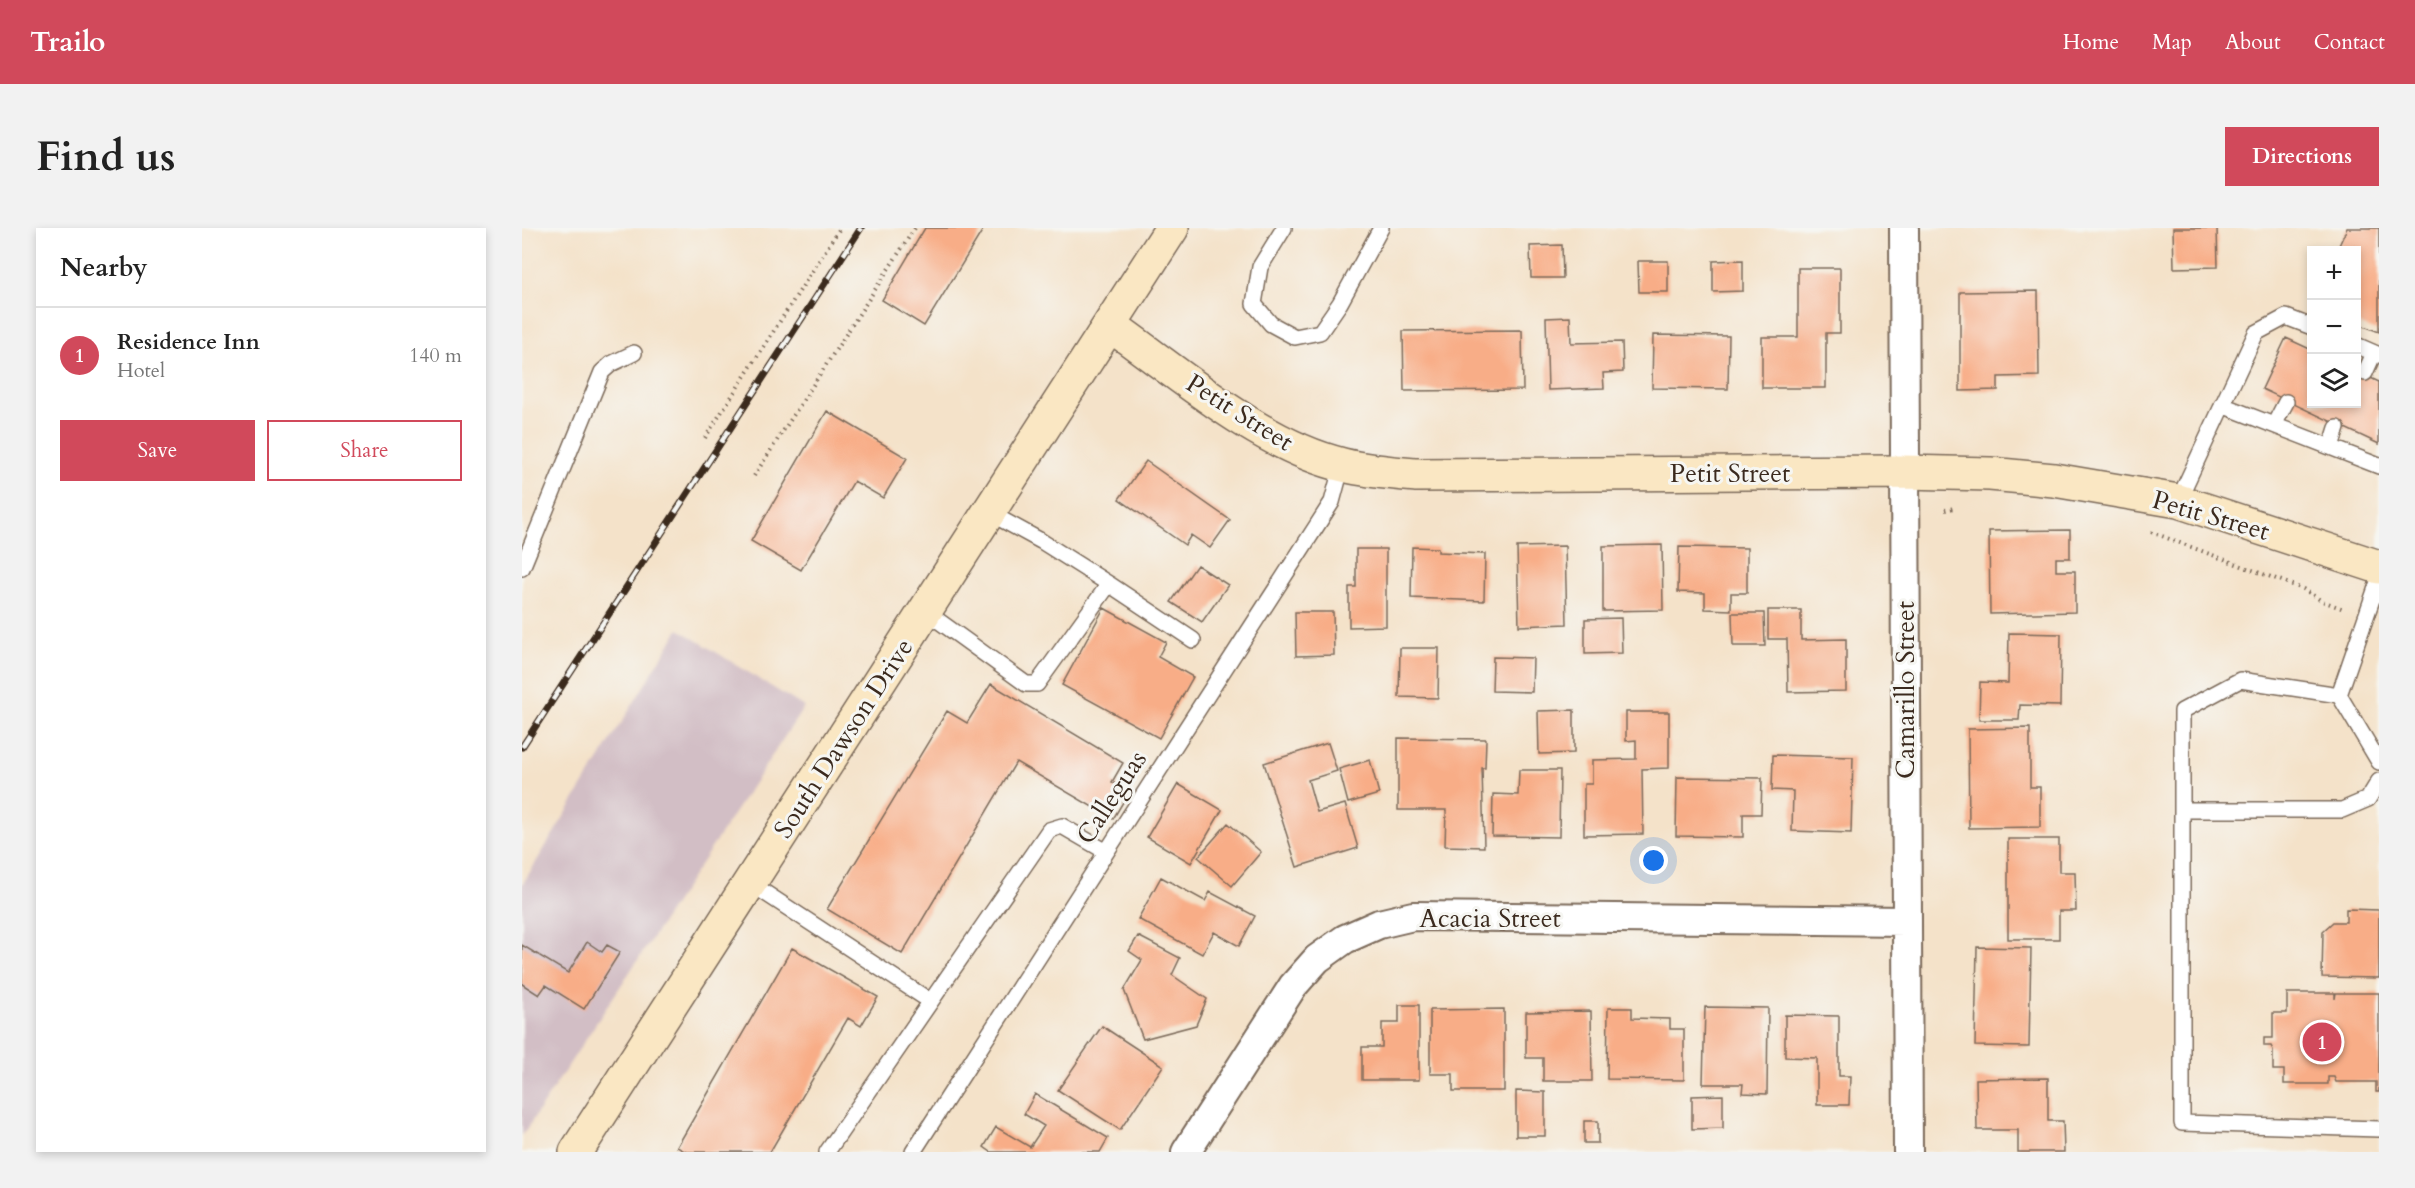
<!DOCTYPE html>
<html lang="en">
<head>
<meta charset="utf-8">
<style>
	body { margin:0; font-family:Cardo,serif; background:#f2f2f2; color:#222 }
	.controls { position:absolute; right:18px; top:18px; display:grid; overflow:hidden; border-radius:0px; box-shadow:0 3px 9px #0003 }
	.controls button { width:54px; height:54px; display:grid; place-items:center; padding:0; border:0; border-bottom:2px solid #e0e0e0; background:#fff; color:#222; font:30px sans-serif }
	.you { position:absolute; left:1132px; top:633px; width:21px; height:21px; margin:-15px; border:4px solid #fff; border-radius:50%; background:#1a73e8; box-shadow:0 0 0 9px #1a73e833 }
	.badge { display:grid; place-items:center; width:39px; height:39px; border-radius:50%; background:#d1495b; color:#fff; font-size:20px; font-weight:700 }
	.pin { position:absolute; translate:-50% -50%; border:3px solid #fff; box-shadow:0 2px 6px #0006 }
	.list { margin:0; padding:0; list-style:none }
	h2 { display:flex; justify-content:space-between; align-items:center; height:78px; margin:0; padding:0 24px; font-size:26px }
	h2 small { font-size:20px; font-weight:400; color:#767676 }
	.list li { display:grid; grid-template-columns:39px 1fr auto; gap:18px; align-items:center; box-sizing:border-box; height:96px; padding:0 24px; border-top:2px solid #e0e0e0 }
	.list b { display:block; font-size:22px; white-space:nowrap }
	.list p { margin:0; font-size:20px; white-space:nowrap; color:#767676 }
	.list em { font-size:20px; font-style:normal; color:#767676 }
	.actions { display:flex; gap:12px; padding:18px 24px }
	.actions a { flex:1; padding:14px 0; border:2px solid #d1495b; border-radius:0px; text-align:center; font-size:21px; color:#d1495b }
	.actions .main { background:#d1495b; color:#fff }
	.icon { flex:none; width:33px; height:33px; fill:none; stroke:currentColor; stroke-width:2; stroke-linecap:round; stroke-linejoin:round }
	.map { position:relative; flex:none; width:1857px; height:924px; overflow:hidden; border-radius:0px }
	header { display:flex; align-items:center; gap:36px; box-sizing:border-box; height:84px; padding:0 30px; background:#d1495b; color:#fff }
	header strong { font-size:28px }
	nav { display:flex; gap:33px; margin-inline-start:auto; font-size:21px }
	.intro { display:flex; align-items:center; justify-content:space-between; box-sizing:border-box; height:144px; padding:0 36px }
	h1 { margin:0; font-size:42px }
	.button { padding:15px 27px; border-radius:0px; background:#d1495b; color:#fff; font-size:21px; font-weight:700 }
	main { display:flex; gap:36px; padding:0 36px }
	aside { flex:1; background:#fff; border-radius:0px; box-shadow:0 3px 9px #0003 }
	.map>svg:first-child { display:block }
	.industrial { fill:#d2bec5 }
	.building { fill:#f8ad87 }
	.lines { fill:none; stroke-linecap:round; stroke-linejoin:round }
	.lane-casing { stroke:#7c6a5a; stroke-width:18 }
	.street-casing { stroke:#7c6a5a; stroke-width:32 }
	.secondary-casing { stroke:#7c6a5a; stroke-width:36 }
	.path { stroke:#7c6a5a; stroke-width:4; stroke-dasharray:1.5 4.5; stroke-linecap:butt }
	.lane { stroke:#fff; stroke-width:15 }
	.street { stroke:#fff; stroke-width:28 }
	.secondary { stroke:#fae7c3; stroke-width:33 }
	.rail-casing { stroke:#3b2a1e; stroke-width:7 }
	.rail { stroke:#f6f6f2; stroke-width:4.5; stroke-dasharray:14; stroke-linecap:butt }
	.labels { text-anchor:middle; stroke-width:6; stroke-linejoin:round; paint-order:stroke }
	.street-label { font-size:26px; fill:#3b2a1e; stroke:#f6f6f2 }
</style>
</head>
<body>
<header>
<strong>Trailo</strong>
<nav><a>Home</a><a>Map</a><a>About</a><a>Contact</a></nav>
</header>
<div class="intro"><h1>Find us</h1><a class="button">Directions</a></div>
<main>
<aside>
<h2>Nearby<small></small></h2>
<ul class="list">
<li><span class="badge">1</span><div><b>Residence Inn</b><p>Hotel</p></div><em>140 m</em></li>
</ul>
<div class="actions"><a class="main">Save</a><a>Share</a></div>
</aside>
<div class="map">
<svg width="1857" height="924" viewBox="0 0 1857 924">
	<rect width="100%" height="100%" fill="#f6f6f2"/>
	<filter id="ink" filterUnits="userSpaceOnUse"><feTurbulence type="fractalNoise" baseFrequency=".0167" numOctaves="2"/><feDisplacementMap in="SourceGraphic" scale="12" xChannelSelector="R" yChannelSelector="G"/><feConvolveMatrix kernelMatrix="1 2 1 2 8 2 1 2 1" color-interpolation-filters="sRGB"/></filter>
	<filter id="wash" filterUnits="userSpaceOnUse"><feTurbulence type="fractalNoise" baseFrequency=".008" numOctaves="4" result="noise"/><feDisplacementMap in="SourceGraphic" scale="24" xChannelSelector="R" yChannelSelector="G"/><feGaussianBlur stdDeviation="1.35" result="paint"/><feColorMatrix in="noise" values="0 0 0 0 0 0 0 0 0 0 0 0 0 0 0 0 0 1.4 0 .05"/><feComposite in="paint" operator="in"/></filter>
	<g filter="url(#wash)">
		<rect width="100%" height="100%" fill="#f4e2c9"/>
		<!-- industrial -->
		<path class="industrial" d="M157,401L282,479L0,908V657Z"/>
		<g id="blocks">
			<!-- building -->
			<path class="building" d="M403,0H462L402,98L360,72Z
				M1651,0H1695L1696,39L1652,40Z
				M1825,0H1857V104L1834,95V22H1815Z
				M1040,17L1041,50H1009L1008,18Z
				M1221,32V63L1191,64V33Z
				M1116,33H1146V64H1117Z
				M1276,40H1318V105H1304V160H1240V109H1276Z
				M1516,63L1517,148L1476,149V162L1438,163V64Z
				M1048,89L1049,115L1100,114L1101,144L1081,145L1082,160L1026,162L1024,90Z
				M1000,102L1001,162L882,163L881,103Z
				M1131,107L1207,108L1206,161L1130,160Z
				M1764,110L1790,122V176H1834V143L1857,154V216L1740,161Z
				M305,183L385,230L361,270L332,253L279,342L229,313Z
				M624,233L708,292L688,320L669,307L663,317L597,271Z
				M1548,302V330H1534V343H1553V384L1468,386L1467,303Z
				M1140,317L1141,382L1081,383V318Z
				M1043,318L1045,396L997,398L995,319Z
				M890,319L916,320V324L963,326L962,373L889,370Z
				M1157,319L1225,320V365H1209V382L1183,381V365L1156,364Z
				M834,321H864V398L827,399V359H834Z
				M675,337L706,357L680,394L649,374Z
				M582,380L644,414L636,429L671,449L637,510L540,457Z
				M1246,382H1279V412L1324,411V463L1266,464L1265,411H1246Z
				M773,384H811L812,427L774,428Z
				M1210,385H1242L1243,418H1211Z
				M1099,390L1100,425L1063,426V391Z
				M1487,405L1539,406L1538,478L1498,477L1497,492H1457L1458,454L1486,455Z
				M878,420H917L916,470L877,469Z
				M971,429L1011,430L1010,464L970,463Z
				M469,456L601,535L590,554L607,564L591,591L494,534L380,726L305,681L425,483L445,495Z
				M1052,482V525L1017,526L1016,483Z
				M1104,484H1147V540L1120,541L1121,606L1062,607V556H1070V532L1114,531V512L1104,513Z
				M1508,500V559H1518V599L1447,600L1446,501Z
				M876,510L964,511L963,540H960L962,619L923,618L924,582H876Z
				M806,515L815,543L786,552L795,584L823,576L836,620L775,639L742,535Z
				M1251,527L1331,529L1329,605L1270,603L1271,563L1250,562Z
				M848,532L857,566L826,575L817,541Z
				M997,542H1038L1037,609L970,608L971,566L996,567Z
				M1155,549L1240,550L1239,586H1221V609L1154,608Z
				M656,556L700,582L669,635L625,609Z
				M706,595L739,624L710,658L676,629Z
				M1486,611H1537V644H1553L1554,683H1537V711H1486Z
				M639,649L683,673L688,664L733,688L717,718L692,704L680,726L616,691Z
				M1824,681L1857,682V750L1800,749L1801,703L1811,694H1824Z
				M616,708L658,730L650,747L685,771L674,797L621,811L602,762L620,732L607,723Z
				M65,714L80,724L85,717L98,724L62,781L24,757L17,767L0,756V717L46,745Z
				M1455,719L1509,720L1507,819L1453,818Z
				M270,720L356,769L339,798L326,790L248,924H164L155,919Z
				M1765,765H1813V771L1814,765H1857V864H1854V854H1814L1812,849H1806V856H1762V842H1751V822L1749,818H1742V810H1751V785H1765Z
				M877,777H897V852H840V819H860V795H877Z
				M1183,779L1246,780L1245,866L1220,865L1221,856H1181Z
				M1086,780H1110V790L1148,791V801H1162V852L1085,851Z
				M982,781V863H931V846H908V782Z
				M1069,783L1070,853H1021V830H1004V784Z
				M1263,787L1317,788V848H1328L1327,877H1295V830L1263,829Z
				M580,798L641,838L598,902L536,862Z
				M1526,850V893H1541L1542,924H1496V902H1455L1454,851Z
				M994,863L1023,864V908H994Z
				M513,866L586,910L578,924H469L462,919L474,899L508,919L522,898L502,886Z
				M1201,867V900L1170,901V868Z
				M1062,893H1076V915H1062Z"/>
		</g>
	</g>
	<g filter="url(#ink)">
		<use href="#blocks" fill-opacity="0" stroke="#7c6a5a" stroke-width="1.5"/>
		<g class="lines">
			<defs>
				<path id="lane" d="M762,0L738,39L732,76L749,96L773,109L798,104L818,75L859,0
					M1834,117L1857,127
					M1843,145L1852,125
					M1700,177L1857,238
					M1752,197L1764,174
					M1809,219L1815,200
					M1656,273L1734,105L1764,89L1790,99
					M0,340L80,144L89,136L112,125
					M1857,351L1817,467L1718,452L1660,483V895L1857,901
					M587,356L671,412
					M403,383L504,456H515L587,356L519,313L466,284
					M1817,467L1857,534
					M1661,582H1820L1846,571L1857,553
					M228,655L408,773
					M305,924L527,602L540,598L583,623
					M391,924L810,274L820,237"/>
				<path id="street" d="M1382,0L1386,924
					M664,924L771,758L795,731L823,711L857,696L891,688L1385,693"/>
				<path id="secondary" d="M588,97C656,145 740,218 821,237C845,243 870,245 894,247L1382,244L1468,246L1532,252L1656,273L1857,339
					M54,924L650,0"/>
			</defs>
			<!-- lane casing -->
			<use href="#lane" class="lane-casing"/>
			<!-- street casing -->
			<use href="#street" class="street-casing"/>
			<!-- secondary casing -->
			<use href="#secondary" class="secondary-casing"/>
			<!-- path -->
			<path class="path" d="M183,210L318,0
				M232,248L393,0
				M1423,282L1432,280
				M1629,304L1781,361L1800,373L1822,381"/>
			<!-- lane -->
			<use href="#lane" class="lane"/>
			<!-- street -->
			<use href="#street" class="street"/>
			<!-- secondary -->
			<use href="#secondary" class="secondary"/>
			<defs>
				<path id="rail" d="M0,519L339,0"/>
			</defs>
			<!-- rail casing -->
			<use href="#rail" class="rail-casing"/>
			<!-- rail -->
			<use href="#rail" class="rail"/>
		</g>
	</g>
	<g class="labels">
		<!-- street labels -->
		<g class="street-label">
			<text transform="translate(718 184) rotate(32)" y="9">Petit Street</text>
			<text x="1208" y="254">Petit Street</text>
			<text transform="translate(1689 287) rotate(16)" y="9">Petit Street</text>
			<text transform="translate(1383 462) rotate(-90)" y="9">Camarillo Street</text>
			<text transform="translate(321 510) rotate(-57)" y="9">South Dawson Drive</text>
			<text transform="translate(589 569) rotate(-57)" y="9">Calleguas</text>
			<text x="968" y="699">Acacia Street</text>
		</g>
	</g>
</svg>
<div class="controls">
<button>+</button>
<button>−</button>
<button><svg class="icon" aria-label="layers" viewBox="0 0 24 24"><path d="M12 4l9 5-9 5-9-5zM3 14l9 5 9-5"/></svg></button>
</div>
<div class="you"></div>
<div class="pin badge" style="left:1800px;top:814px">1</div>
</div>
</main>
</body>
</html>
